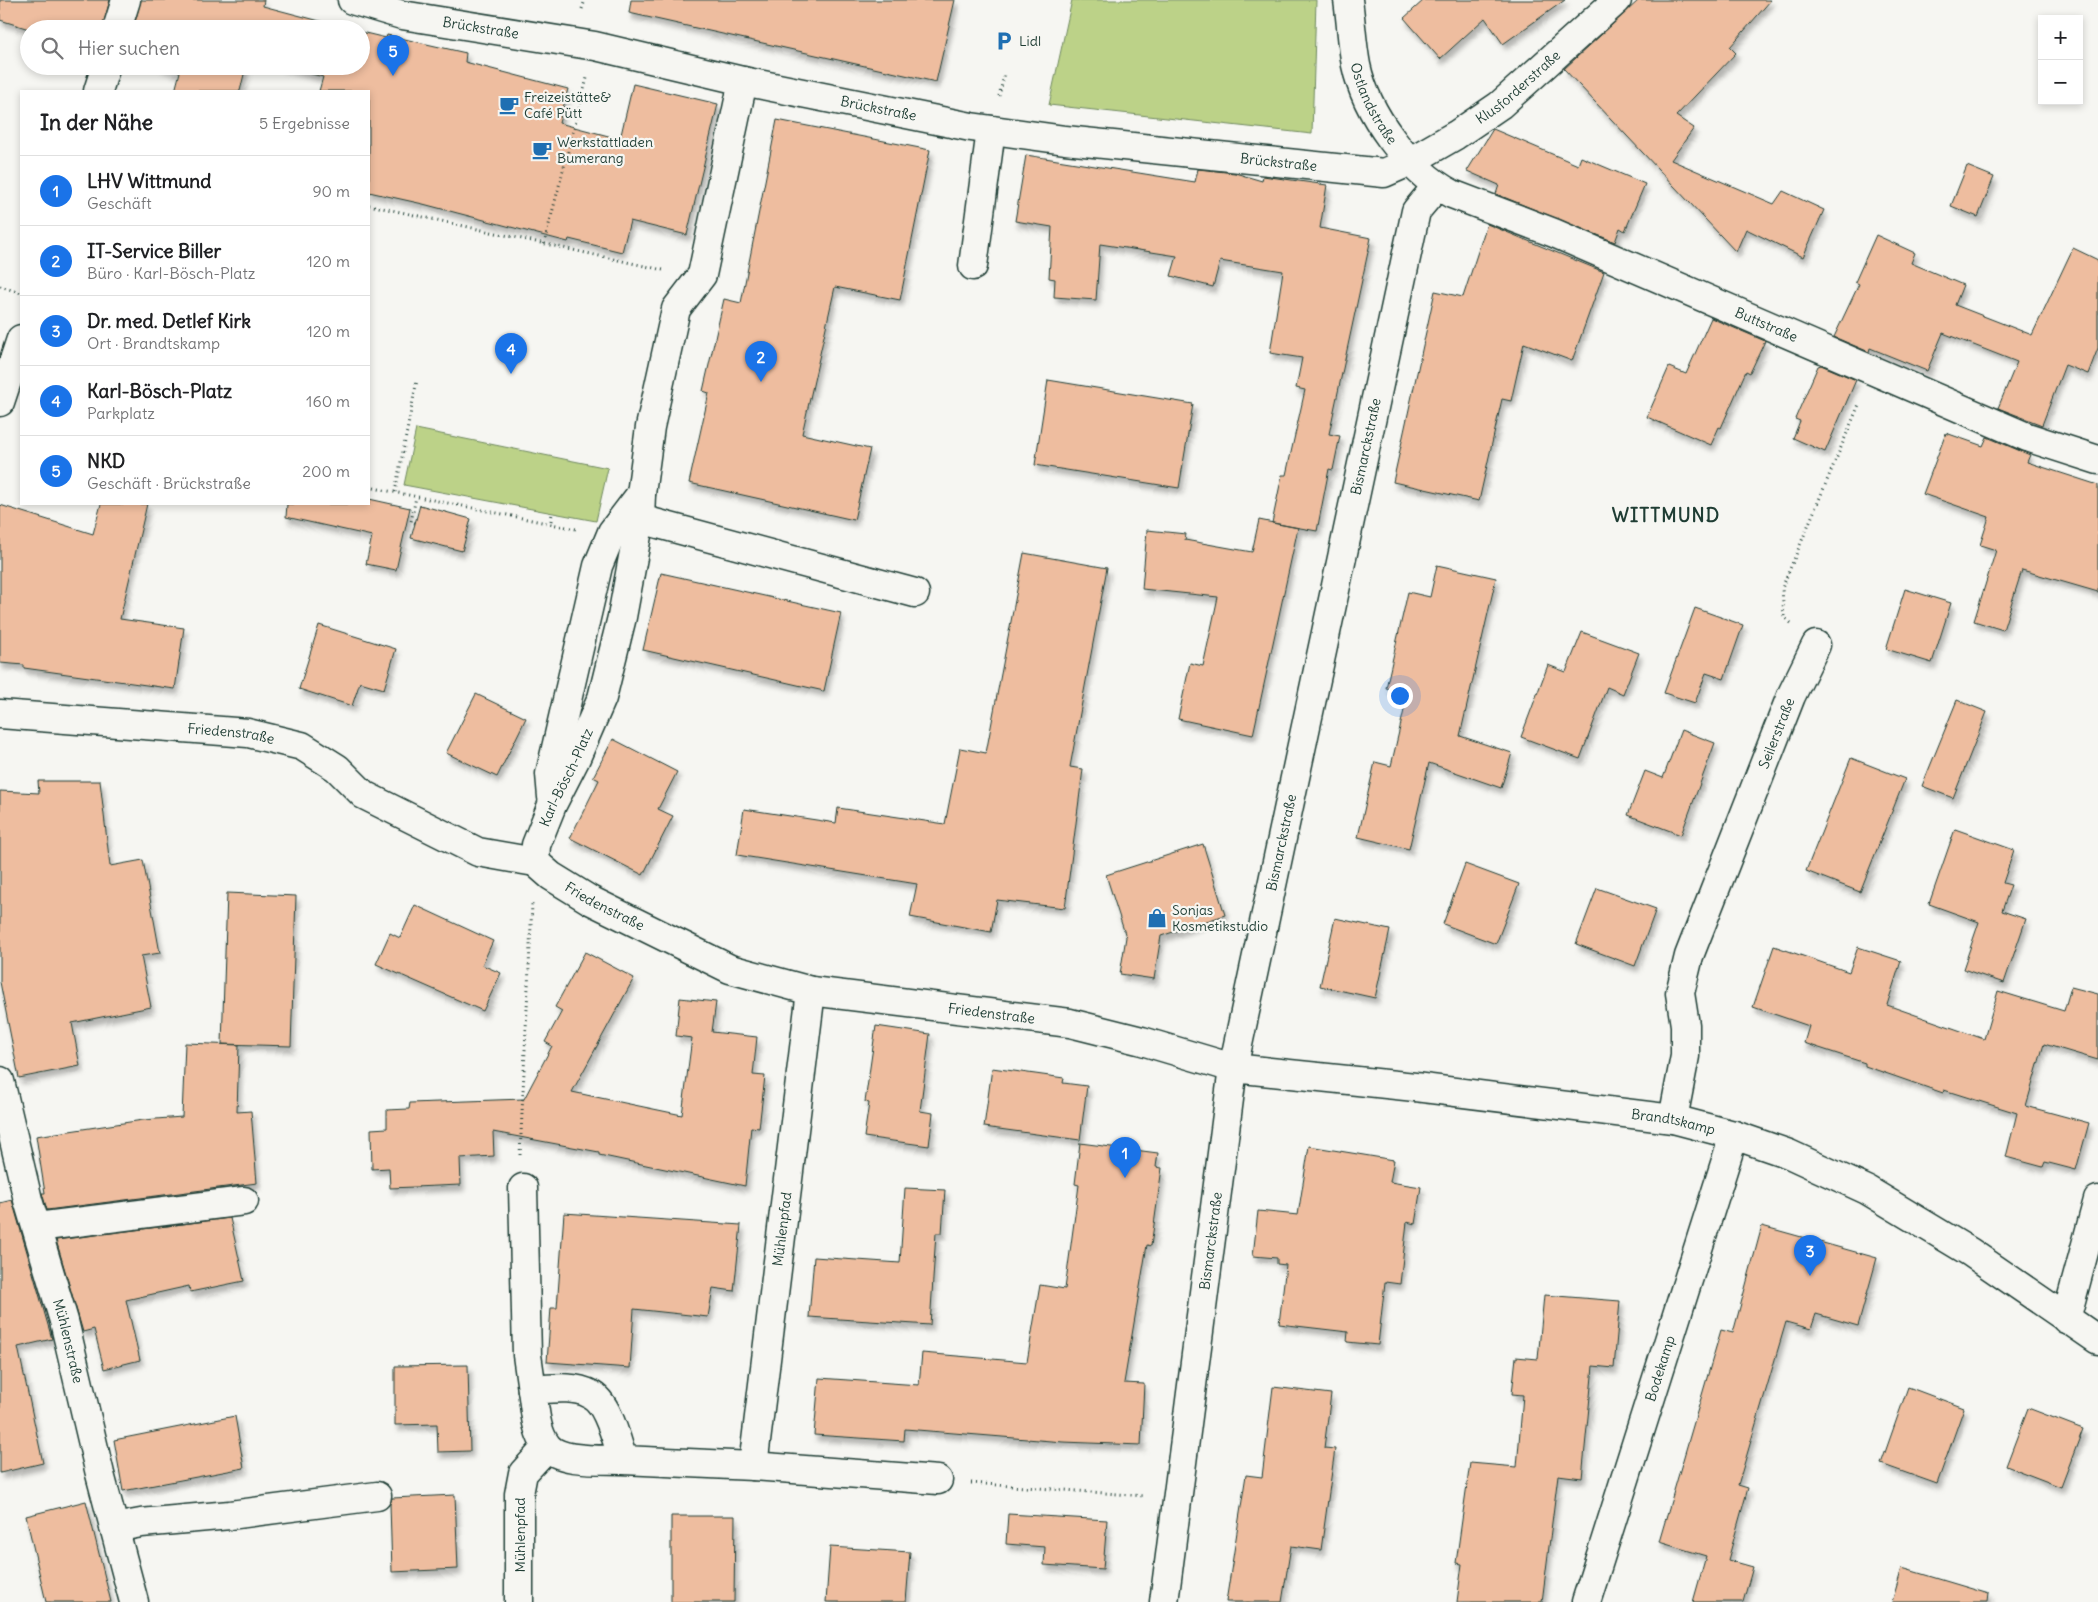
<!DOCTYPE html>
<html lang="de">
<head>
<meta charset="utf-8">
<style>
	body { margin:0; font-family:Delius,sans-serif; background:#f6f6f6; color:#202124 }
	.controls { position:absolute; right:15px; top:15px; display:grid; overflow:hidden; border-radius:0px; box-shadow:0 2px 8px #0003 }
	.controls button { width:45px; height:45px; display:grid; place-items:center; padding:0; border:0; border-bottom:1px solid #e0e0e0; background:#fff; color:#202124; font:25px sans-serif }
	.you { position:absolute; left:1399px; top:695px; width:18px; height:18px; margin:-12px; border:4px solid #fff; border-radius:50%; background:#1a73e8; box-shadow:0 0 0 8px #1a73e833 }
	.badge { display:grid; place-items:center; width:32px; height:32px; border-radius:50%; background:#1a73e8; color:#fff; font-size:16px; font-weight:700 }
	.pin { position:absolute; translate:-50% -41px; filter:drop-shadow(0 1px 2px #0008) }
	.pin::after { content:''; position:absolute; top:26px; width:18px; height:15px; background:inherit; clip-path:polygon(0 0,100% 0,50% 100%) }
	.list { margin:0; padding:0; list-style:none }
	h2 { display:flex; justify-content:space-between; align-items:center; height:65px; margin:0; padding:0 20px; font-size:21px }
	h2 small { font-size:16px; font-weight:400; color:#757577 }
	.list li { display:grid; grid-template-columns:32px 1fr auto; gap:15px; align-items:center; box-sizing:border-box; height:70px; padding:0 20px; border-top:1px solid #e0e0e0 }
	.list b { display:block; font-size:19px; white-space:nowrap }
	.list p { margin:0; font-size:16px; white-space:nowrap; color:#757577 }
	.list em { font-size:16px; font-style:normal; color:#757577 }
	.icon { flex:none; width:28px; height:28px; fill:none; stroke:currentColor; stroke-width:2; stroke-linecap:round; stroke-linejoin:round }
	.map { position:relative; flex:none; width:2098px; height:1602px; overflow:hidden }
	.search { position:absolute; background:#fff; box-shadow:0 2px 8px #0003; left:20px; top:20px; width:350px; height:55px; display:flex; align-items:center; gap:12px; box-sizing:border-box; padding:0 18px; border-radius:28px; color:#757577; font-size:19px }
	.panel { position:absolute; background:#fff; box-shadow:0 2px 8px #0003; left:20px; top:90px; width:350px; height:415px; border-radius:0px }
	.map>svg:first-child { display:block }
	.green { fill:#bcd288; stroke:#6e885e }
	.building { fill:#eebd9f; stroke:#1f3d34; filter:url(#shadow) }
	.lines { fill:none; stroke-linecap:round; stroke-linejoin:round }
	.minor-casing { stroke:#1f3d34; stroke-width:31 }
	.path { stroke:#1f3d34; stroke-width:3; stroke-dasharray:1 4; stroke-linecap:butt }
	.minor { stroke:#f6f6f2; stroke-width:28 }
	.labels { text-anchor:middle; stroke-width:4.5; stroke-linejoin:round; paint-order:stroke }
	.street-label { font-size:14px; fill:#1f3d34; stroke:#f6f6f2 }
	.poi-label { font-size:14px; fill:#1f3d34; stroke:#f6f6f2; text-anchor:start }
	.district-label { font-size:19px; font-weight:bold; letter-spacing:1px; fill:#1f3d34; stroke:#f6f6f2 }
</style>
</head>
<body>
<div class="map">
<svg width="2098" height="1602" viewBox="0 0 2098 1602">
	<defs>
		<filter id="shadow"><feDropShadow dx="3" dy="5.5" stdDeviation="2.5" flood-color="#0004"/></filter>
	</defs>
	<rect width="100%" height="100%" fill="#f6f6f2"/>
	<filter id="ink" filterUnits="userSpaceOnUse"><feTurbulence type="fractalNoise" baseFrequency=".02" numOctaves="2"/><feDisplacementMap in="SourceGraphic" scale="10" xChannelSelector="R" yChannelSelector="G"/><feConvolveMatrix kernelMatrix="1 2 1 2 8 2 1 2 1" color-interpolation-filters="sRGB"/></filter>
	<g filter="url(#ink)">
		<!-- green -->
		<path class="green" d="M1072,0H1316L1312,134L1049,105Z
			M416,429L608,468L596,521L404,485Z"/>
		<!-- building -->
		<path class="building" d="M0,0H110L102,29H29L0,20Z
			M141,0H264L263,6L350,29H133Z
			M631,0H955L936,82L629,13Z
			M1424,0H1565L1503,44L1485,18L1440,59L1404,18Z
			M1639,0H1771L1730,47L1736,53L1676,116L1694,128L1671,160L1774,204L1783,191L1824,210L1803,257L1746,229L1736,252L1564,69Z
			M361,32L386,38L387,35L466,53L465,62L568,89L559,123L620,139L633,84L718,104L687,235L630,221L622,252L569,239L568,242L423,204L369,192V91H319L323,77L282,66H361Z
			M159,66H246L240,91H175L180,72Z
			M777,120L930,150L900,300L835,287L802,434L870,449L854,520L689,483L709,393L703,391L724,299L741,303Z
			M1493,129L1578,165L1581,157L1645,184L1625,231L1620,228L1615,242L1496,194L1499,185L1467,171Z
			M1026,155L1195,182L1198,169L1235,173L1262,181L1263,176L1327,185L1320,228L1371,238L1329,434L1340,436L1333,470L1329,469L1317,531L1272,523L1282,475H1286L1305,390L1296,388L1302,358L1270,353L1283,271L1220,261L1213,287L1171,276L1177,256L1100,244L1096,300L1054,297L1055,279L1049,278L1052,227L1015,221Z
			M1967,166L1994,177L1978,217L1951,206Z
			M1487,224L1604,272L1572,361L1524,343L1511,401L1502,399L1479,501L1393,482L1435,291L1463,297Z
			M1876,235L1915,253L1911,263L1963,285L1955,305L2032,335L2073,248L2098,260V348L2088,374L2065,365L2042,425L1998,408L2017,362L1943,333L1927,371L1870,348L1869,352L1834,337L1859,284L1855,282Z
			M1711,318L1765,341L1750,373L1746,371L1721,428L1719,427L1711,445L1647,417L1669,367L1686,374Z
			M1821,365L1856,380L1825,452L1793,438L1800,421L1795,419L1818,366Z
			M1048,380L1193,404L1179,488L1035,465Z
			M1946,433L1983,446L1987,437L2030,455L2027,462L2098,485V592L2022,570L2003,630L1974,621L1996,550L1980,545L1989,517L1923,494Z
			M369,499L410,508L396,570L366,564L372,536L286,517L287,504H369Z
			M101,504H147L120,619L184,628L175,689L24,668V665L0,663V505L93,534Z
			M420,505L471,519L462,551L411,538Z
			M1259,520L1298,528L1253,735L1178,719L1190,663L1203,666L1218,597L1142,589L1147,530L1186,534L1185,540L1252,552Z
			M1024,553L1107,568L1070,767L1083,769L1065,908L997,900L991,932L910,917L917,884L737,855L744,809L836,823L838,808L945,824L960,748L986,753Z
			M1437,565L1496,578L1460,736L1512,753L1501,788L1429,763L1409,849L1358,837L1375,762L1391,766L1408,693L1386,688L1408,592L1430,597Z
			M661,573L841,613L824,691L643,650Z
			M1905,589L1951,603L1932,663L1886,649Z
			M1695,608L1743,625L1724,679L1706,673L1695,703L1664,693Z
			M319,625L396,649L384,689L360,682L352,706L299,689Z
			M1582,632L1639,653L1623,694L1607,687L1580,759L1521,737L1548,665L1566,672Z
			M476,694L526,718L497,777L446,753Z
			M1957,700L1987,712L1953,798L1922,786Z
			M1681,730L1715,743L1681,835L1628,815L1645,771L1663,778Z
			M613,739L677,772L658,809L673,816L643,875L570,838L599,780L593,777Z
			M1851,758L1905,779L1860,892L1806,871Z
			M38,781H100L110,866L143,860L160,953L141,956L151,1007L72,1023L80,1066L19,1078L0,982V791L39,793Z
			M1955,829L2014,850L2003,883L2011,885L2002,911L2026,919L2004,983L1963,969L1979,922L1929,904Z
			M1203,844L1225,915L1161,936L1154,979L1120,974L1126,937L1106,875Z
			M1465,864L1519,884L1496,944L1443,924Z
			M1597,888L1656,909L1635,966L1576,944Z
			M227,893L296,896L291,1046L222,1044Z
			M415,905L493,941L482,965L501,973L483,1011L376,964L390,933L400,938Z
			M1335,918L1390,930L1375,998L1320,986Z
			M1774,946L1849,972L1858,947L1901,961L1887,1005L1984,1039L1998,991L2064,1011L2071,987L2098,994V1060L2044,1044L2026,1106L2089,1123L2076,1170L2045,1162L2043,1167L2006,1157L2017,1113L1944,1090L1943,1093L1865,1066V1063L1804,1043L1809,1026L1753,1007Z
			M585,952L634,978L572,1092L682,1115L692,1038L676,1036L680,998L716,1002L712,1032L757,1037L753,1075L765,1076L759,1128L751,1127L745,1186L599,1155V1152L493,1132L494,1156L460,1158L461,1185L390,1188L389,1168L372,1169L371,1129L387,1128V1110L409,1109L410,1103L524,1099L552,1046L545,1042L562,1011L555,1007Z
			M876,1026L930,1034L920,1111L933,1113L929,1146L864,1137L869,1103L865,1102Z
			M185,1043L239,1045L237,1112L251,1111L257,1183L47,1210L42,1193H45L36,1136L143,1120L182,1117Z
			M992,1068L1064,1078L1063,1083L1087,1086L1080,1140L984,1127Z
			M1080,1143L1158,1153L1156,1167L1162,1168L1151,1246L1147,1245L1124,1383L1144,1384L1141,1445L1063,1442L905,1429L904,1441L814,1435L819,1378L919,1385L922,1353L1027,1362L1040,1285L1065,1289L1079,1185L1075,1184Z
			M1309,1146L1394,1160L1390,1182L1421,1187L1415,1224L1407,1222L1400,1284L1385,1282L1378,1345L1347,1342L1348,1332L1279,1324L1286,1265L1277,1264V1258L1253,1256L1258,1211L1298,1215Z
			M905,1188L945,1190L942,1233H936L930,1325L809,1317L814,1257L900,1263Z
			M12,1200L52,1339L18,1347L43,1463L0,1473V1203Z
			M564,1213L741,1225L734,1291L713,1288L708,1317L634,1309L630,1368L547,1362L551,1308H557Z
			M230,1218L244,1281L190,1292L189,1286L126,1300L140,1360L104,1369L94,1329L83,1332L56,1240Z
			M1762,1226L1877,1258L1858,1326L1816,1314L1811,1329L1786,1322L1738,1485L1748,1488L1728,1560L1753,1567L1743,1602H1693L1706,1556L1659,1542L1721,1330L1733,1333Z
			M1544,1295L1620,1301L1614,1368L1593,1366L1582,1478L1558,1475L1542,1602H1457L1462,1564L1456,1563L1470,1463L1517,1467L1523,1395L1512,1394L1516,1357L1538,1359Z
			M468,1365L470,1451L438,1452L437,1424L395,1425V1366Z
			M1273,1387L1331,1394L1324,1448L1335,1449L1321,1550L1291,1546L1282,1602H1226L1246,1475L1262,1477Z
			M1908,1387L1964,1408L1937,1484L1881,1464Z
			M2028,1408L2083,1429L2061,1487L2006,1466Z
			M235,1416L244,1468L123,1491L114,1440Z
			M455,1495L458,1569L392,1572L390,1504L392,1498Z
			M86,1501L111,1602H46L26,1516Z
			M1008,1514L1107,1520L1103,1569L1044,1565L1045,1547L1006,1544Z
			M671,1516H735L734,1602H671Z
			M830,1547L910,1552L906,1602H826Z
			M1902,1568L1989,1594L1988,1602H1892Z"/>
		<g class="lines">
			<defs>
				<g id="minor">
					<path id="s1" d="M352,0L402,15L595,46L743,81L971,127L1065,140L1384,173L1409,162L1456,135L1500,105L1617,0"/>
					<path id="s2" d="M1348,0C1351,21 1352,44 1356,65C1366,113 1408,171 1452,194L1554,233L2027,437L2098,460"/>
					<path d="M117,29L126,0"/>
					<path d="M98,91L106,66"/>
					<path d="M973,266L991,130"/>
					<path d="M0,402L21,339"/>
					<path d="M640,519L915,593"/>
					<path id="s3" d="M0,714L248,733L302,746L337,768L364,795L478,852L535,862L551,876L590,900L730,969L811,991L1070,1023L1142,1041L1233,1068L1415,1087L1673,1119L1734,1135L1789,1154L1867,1190L1970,1252L2098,1340"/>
					<path d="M552,797L550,774L598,566L612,532L641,494"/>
					<path id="s4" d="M535,862L536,845L552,805L575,760L602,698L622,617L640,519L641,494L650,427L676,309L702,275L743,81"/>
					<path id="s5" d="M0,1081L28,1200L64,1321L100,1474L134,1602"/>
					<path id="s6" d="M1673,1119L1685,1056V1025L1680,993L1689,956L1791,696L1816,645"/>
					<path d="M523,1188L527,1355L532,1390"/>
					<path d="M37,1227L244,1201"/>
					<path d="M2066,1319L2098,1200"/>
					<path id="s7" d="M623,1460C604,1459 560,1463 547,1446C535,1431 535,1407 532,1390C550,1389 574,1385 590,1394C608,1402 617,1442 623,1460L753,1466L811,991"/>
					<path d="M753,1466L938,1480"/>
					<path d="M114,1528L141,1523L230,1515L377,1496"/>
					<path d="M519,1602V1494L523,1473L547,1447"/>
					<path id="s8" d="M1164,1602L1233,1068L1416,211L1437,186"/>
					<path id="s9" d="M1586,1602L1734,1135"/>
				</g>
			</defs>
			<!-- minor casing -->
			<use href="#minor" class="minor-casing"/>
			<!-- path -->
			<path class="path" d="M582,9L585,0
				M999,96L1005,72
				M369,205L663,270
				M544,244L587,78
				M0,286L21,293
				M369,487L576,529
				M395,492L417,380
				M551,521L552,513
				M415,523L411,522L416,497
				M1791,623L1784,617L1782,588L1860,402
				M520,1155L532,904
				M971,1483L1144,1496"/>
			<!-- minor -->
			<use href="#minor" class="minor"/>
		</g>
	</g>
	<!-- icons -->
	<defs>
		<symbol id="parking-bare" viewBox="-9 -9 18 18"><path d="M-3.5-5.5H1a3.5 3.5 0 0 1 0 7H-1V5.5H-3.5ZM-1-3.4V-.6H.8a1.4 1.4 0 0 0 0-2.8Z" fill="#1f6fb2" stroke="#f6f6f2" stroke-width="2.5" paint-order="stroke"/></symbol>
		<symbol id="cafe-bare" viewBox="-9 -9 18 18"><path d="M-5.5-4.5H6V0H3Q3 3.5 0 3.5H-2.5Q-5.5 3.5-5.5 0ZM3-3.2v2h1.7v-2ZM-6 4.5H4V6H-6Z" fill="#1f6fb2" stroke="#f6f6f2" stroke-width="2.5" paint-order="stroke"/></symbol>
		<symbol id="shop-bare" viewBox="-9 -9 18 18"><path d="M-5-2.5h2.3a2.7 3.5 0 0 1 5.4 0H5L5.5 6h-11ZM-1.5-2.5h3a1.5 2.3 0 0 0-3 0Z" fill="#1f6fb2" stroke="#f6f6f2" stroke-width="2.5" paint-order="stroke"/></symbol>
	</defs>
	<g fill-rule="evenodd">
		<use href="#parking-bare" x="990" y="27" width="28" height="28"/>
		<use href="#cafe-bare" x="495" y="91" width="28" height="28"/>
		<use href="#cafe-bare" x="528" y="136" width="28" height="28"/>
		<use href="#shop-bare" x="1143" y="904" width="28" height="28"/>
	</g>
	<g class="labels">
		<!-- street labels -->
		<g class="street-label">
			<text dy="5" stroke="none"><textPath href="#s1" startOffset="132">Brückstraße</textPath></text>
			<text dy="5" stroke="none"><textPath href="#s1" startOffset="1208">Klusforderstraße</textPath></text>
			<text dy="5" stroke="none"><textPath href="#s2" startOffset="108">Ostlandstraße</textPath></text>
			<text dy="5" stroke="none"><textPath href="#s1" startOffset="538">Brückstraße</textPath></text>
			<text dy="5" stroke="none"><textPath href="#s1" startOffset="942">Brückstraße</textPath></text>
			<text dy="5" stroke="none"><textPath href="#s2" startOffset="571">Buttstraße</textPath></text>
			<text dy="5" stroke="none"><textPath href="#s8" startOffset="1174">Bismarckstraße</textPath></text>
			<text dy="5" stroke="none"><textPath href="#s3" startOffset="232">Friedenstraße</textPath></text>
			<text dy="5" stroke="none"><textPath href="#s6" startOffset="405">Seilerstraße</textPath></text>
			<text dy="5" stroke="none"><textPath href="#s4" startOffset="91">Karl-Bösch-Platz</textPath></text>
			<text dy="5" stroke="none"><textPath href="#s8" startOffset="769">Bismarckstraße</textPath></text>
			<text dy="5" stroke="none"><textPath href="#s3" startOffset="652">Friedenstraße</textPath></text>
			<text dy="5" stroke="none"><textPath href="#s3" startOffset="1058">Friedenstraße</textPath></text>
			<text dy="5" stroke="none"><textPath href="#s3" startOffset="1750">Brandtskamp</textPath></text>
			<text dy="5" stroke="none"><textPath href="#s7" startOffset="641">Mühlenpfad</textPath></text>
			<text dy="5" stroke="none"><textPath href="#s8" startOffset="364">Bismarckstraße</textPath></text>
			<text dy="5" stroke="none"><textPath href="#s5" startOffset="269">Mühlenstraße</textPath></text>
			<text dy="5" stroke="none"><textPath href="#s9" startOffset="245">Bodekamp</textPath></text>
			<text transform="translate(520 1535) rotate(-90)" y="5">Mühlenpfad</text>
		</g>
		<!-- poi labels -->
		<g class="poi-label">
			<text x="1019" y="46">Lidl</text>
			<text x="524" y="102">Freizeistätte&amp;<tspan x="524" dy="16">Café Pütt</tspan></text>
			<text x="557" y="147">Werkstattladen<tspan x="557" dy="16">Bumerang</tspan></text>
			<text x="1172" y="915">Sonjas<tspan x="1172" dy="16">Kosmetikstudio</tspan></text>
		</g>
		<!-- district labels -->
		<g class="district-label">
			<text x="1666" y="522">WITTMUND</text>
		</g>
	</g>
</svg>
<div class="controls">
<button>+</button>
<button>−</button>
</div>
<div class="you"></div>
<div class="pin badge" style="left:1125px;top:1178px">1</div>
<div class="pin badge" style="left:761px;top:382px">2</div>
<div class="pin badge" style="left:1810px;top:1276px">3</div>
<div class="pin badge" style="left:511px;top:374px">4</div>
<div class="pin badge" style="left:393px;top:76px">5</div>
<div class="search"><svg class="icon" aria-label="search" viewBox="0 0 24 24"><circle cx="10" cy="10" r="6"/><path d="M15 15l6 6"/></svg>Hier suchen</div>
<section class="panel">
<h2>In der Nähe<small>5 Ergebnisse</small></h2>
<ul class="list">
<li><span class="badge">1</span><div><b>LHV Wittmund</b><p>Geschäft</p></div><em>90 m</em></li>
<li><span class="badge">2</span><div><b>IT-Service Biller</b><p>Büro · Karl-Bösch-Platz</p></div><em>120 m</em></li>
<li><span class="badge">3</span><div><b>Dr. med. Detlef Kirk</b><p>Ort · Brandtskamp</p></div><em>120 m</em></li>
<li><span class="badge">4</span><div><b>Karl-Bösch-Platz</b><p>Parkplatz</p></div><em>160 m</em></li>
<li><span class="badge">5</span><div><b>NKD</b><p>Geschäft · Brückstraße</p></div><em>200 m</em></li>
</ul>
</section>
</div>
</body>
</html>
